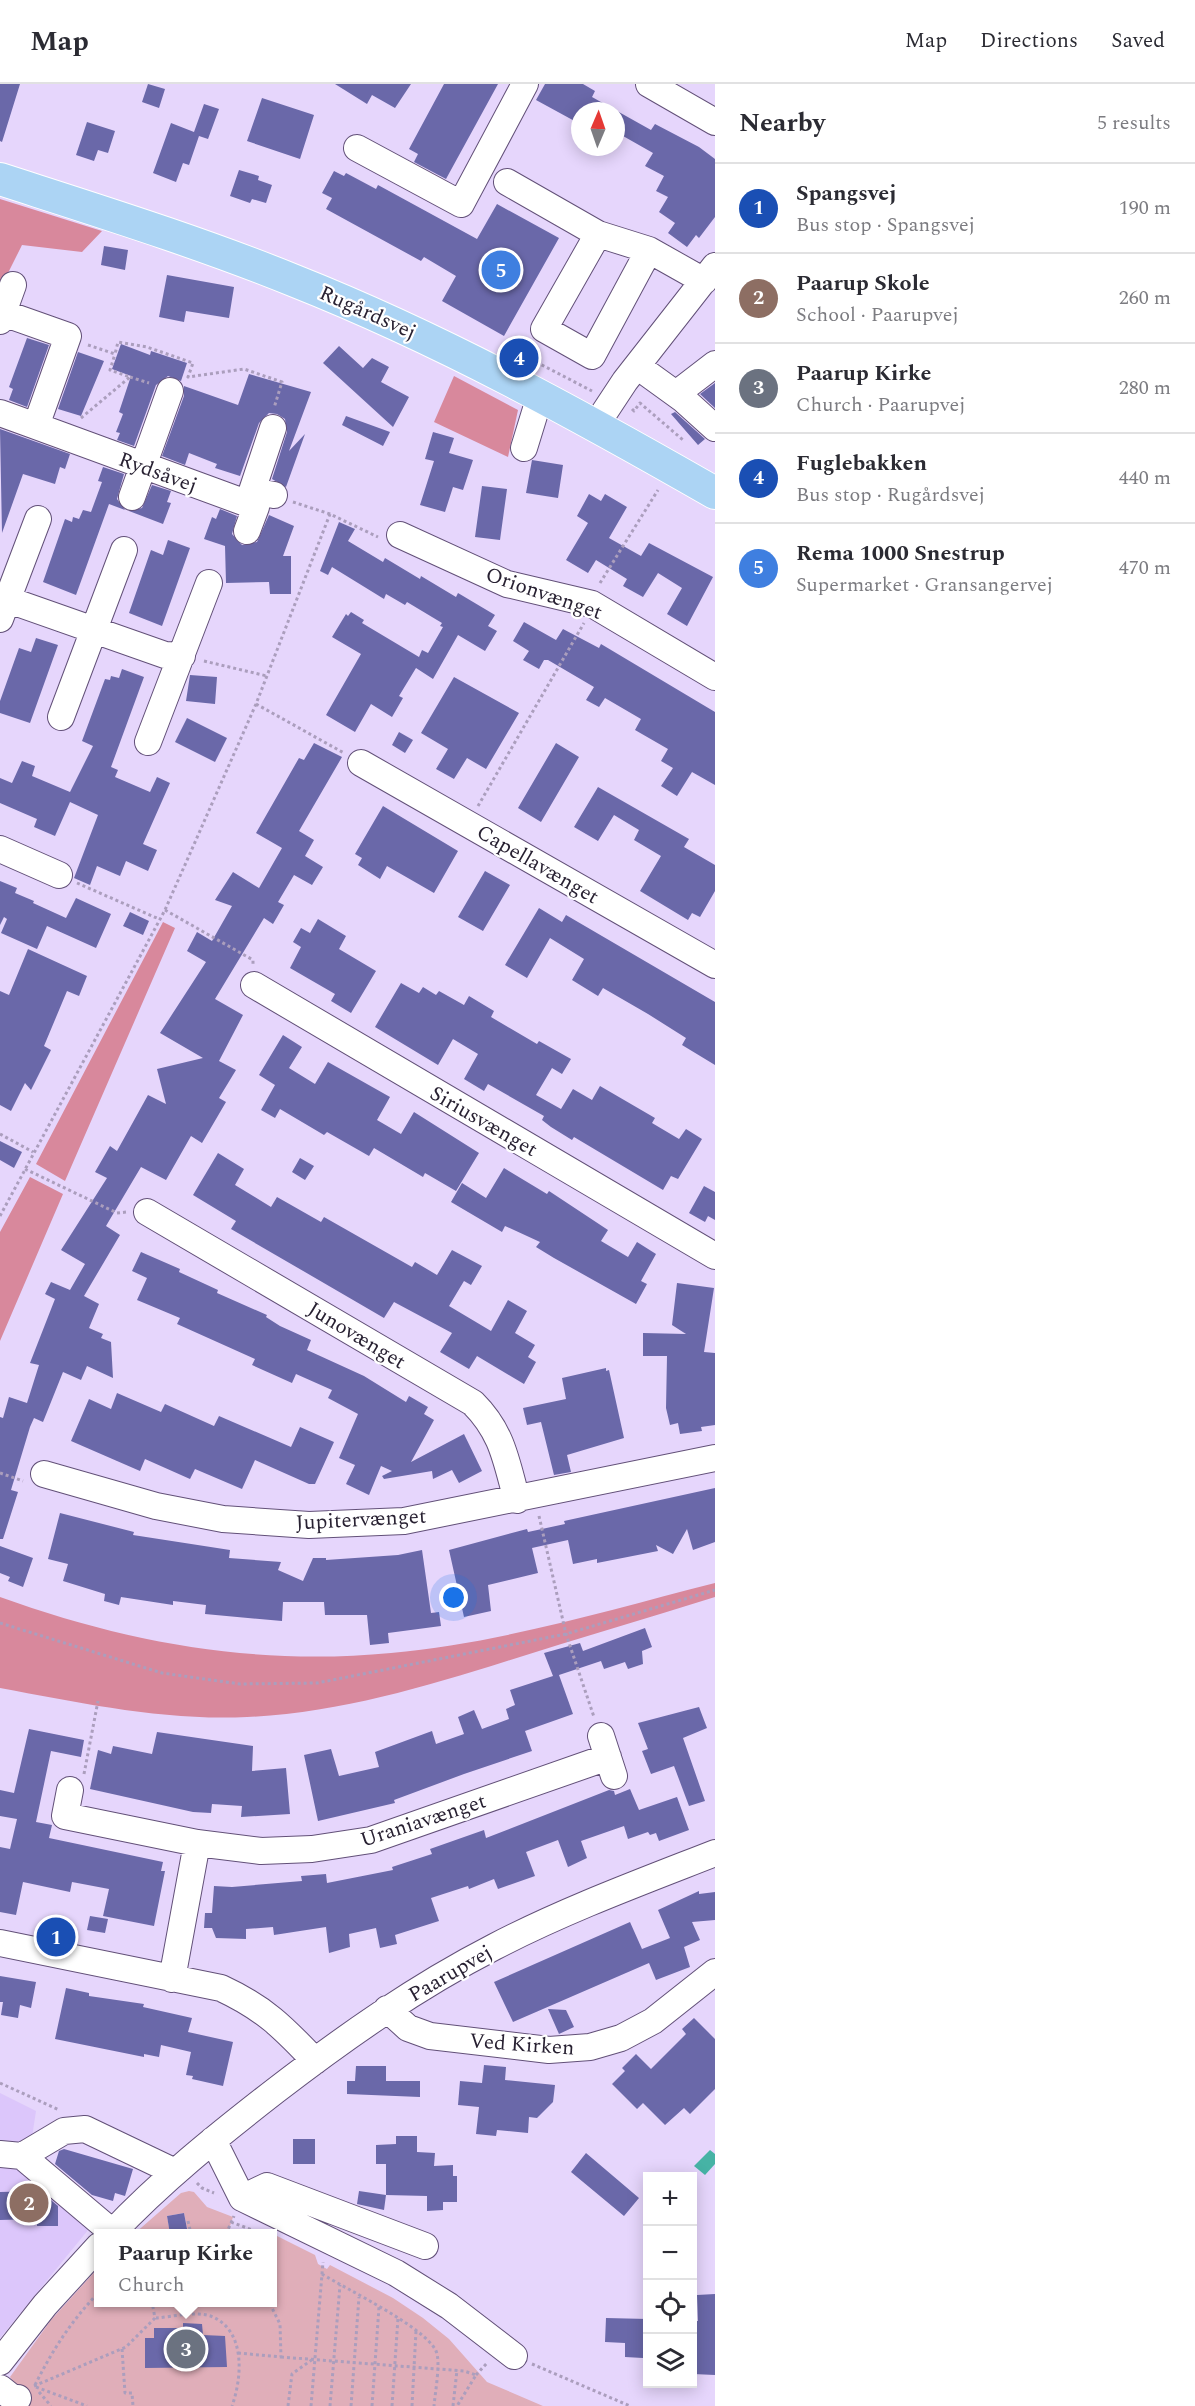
<!DOCTYPE html>
<html lang="en">
<head>
<meta charset="utf-8">
<style>
	body { margin:0; font-family:Spectral,serif; background:#f2f2f3; color:#2b2b33 }
	.controls { position:absolute; right:18px; bottom:18px; display:grid; overflow:hidden; border-radius:0px; box-shadow:0 3px 15px #0003 }
	.controls button { width:54px; height:54px; display:grid; place-items:center; padding:0; border:0; border-bottom:2px solid #e1e1e2; background:#fff; color:#2b2b33; font:30px sans-serif }
	.compass { position:absolute; left:571px; top:18px; width:54px; height:54px; border-radius:50%; background:#fff; box-shadow:0 3px 15px #0003; rotate:2deg }
	.you { position:absolute; left:454px; top:1514px; width:21px; height:21px; margin:-15px; border:4px solid #fff; border-radius:50%; background:#1a73e8; box-shadow:0 0 0 9px #1a73e833 }
	.badge { display:grid; place-items:center; width:39px; height:39px; border-radius:50%; background:#b45309; color:#fff; font-size:20px; font-weight:700 }
	.pin { position:absolute; translate:-50% -50%; border:3px solid #fff; box-shadow:0 2px 6px #0006 }
	.popup { position:absolute; left:94px; top:2145px; width:183px; height:78px; box-sizing:border-box; display:grid; place-content:center; border-radius:0px; background:#fff; filter:drop-shadow(0 2px 4px #0005); font-size:20px; white-space:nowrap; color:#7c7c81 }
	.popup b { font-size:22px; color:#2b2b33 }
	.popup::after { content:''; position:absolute; left:50%; top:100%; margin-left:-12px; border:12px solid transparent; border-top-color:#fff }
	.list { margin:0; padding:0; list-style:none }
	h2 { display:flex; justify-content:space-between; align-items:center; height:78px; margin:0; padding:0 24px; font-size:26px }
	h2 small { font-size:20px; font-weight:400; color:#7c7c81 }
	.list li { display:grid; grid-template-columns:39px 1fr auto; gap:18px; align-items:center; box-sizing:border-box; height:90px; padding:0 24px; border-top:2px solid #e1e1e2 }
	.list b { display:block; font-size:22px; white-space:nowrap }
	.list p { margin:0; font-size:20px; white-space:nowrap; color:#7c7c81 }
	.list em { font-size:20px; font-style:normal; color:#7c7c81 }
	.icon { flex:none; width:33px; height:33px; fill:none; stroke:currentColor; stroke-width:2; stroke-linecap:round; stroke-linejoin:round }
	.map { position:relative; flex:none; width:715px; height:2322px; overflow:hidden }
	header { display:flex; align-items:center; gap:36px; box-sizing:border-box; height:84px; padding:0 30px; background:#fff; border-bottom:2px solid #e1e1e2 }
	header strong { font-size:28px }
	nav { display:flex; gap:33px; margin-inline-start:auto; font-size:21px }
	main { display:flex }
	aside { flex:1; background:#fff }
	.map>svg:first-child { display:block }
	.built { fill:#dcc6fb }
	.green { fill:#e0aeb9 }
	.forest { fill:#d8889c }
	.water { fill:#46b3a5 }
	.building { fill:#6a68a9 }
	.lines { fill:none; stroke-linecap:round; stroke-linejoin:round }
	.minor-casing { stroke:#625078; stroke-width:28 }
	.major-casing { stroke:#fff; stroke-width:34 }
	.path { stroke:#ab9ebd; stroke-width:3; stroke-dasharray:3 3; stroke-linecap:butt }
	.minor { stroke:#fff; stroke-width:26 }
	.major { stroke:#acd4f4; stroke-width:32 }
	.labels { text-anchor:middle; stroke-width:4.5; stroke-linejoin:round; paint-order:stroke }
	.street-label { font-size:21px; fill:#282132; stroke:#fff }
</style>
</head>
<body>
<header>
<strong>Map</strong>
<nav><a>Map</a><a>Directions</a><a>Saved</a></nav>
</header>
<main>
<div class="map">
<svg width="715" height="2322" viewBox="0 0 715 2322">
	<rect width="100%" height="100%" fill="#e6d6fc"/>
	<!-- built -->
	<path class="built" d="M0,2009L36,2027L26,2092L88,2146L0,2254Z"/>
	<!-- green -->
	<path class="green" d="M189,2107L194,2108L207,2123L233,2133L229,2145L239,2149H188L184,2129L167,2132L170,2149L134,2150L181,2109Z
		M273,2150L315,2171L318,2180L327,2185L330,2181L393,2214L423,2234L449,2255L487,2298L543,2322H22L18,2304L10,2293L51,2236L99,2183V2218H273Z"/>
	<!-- forest -->
	<path class="forest" d="M0,115L102,147L82,168L22,161L0,205Z
		M454,292L518,326L508,373L434,338Z
		M163,838L175,844L65,1097L36,1080Z
		M30,1093L63,1110L0,1257V1148Z
		M715,1499V1513C646,1535 576,1555 507,1577C421,1604 337,1629 247,1633C164,1637 81,1619 0,1604V1513C128,1559 255,1582 391,1569C501,1559 609,1526 715,1499Z"/>
	<!-- water -->
	<path class="water" d="M710,2066L715,2070V2080L705,2091L694,2082Z"/>
	<!-- building -->
	<path class="building" d="M0,0H20L2,58L0,57Z
		M148,0L165,5L159,24L142,18Z
		M335,0H411L395,24L372,11L367,20Z
		M444,0H498L446,95L414,78L418,70L409,65Z
		M545,0H583L595,7L592,13L651,46L655,40L699,63L715,75V133L699,154L696,151L687,163L668,149L675,139L659,128L668,113L656,107L664,92L645,82L653,69L616,48V27H580V40L536,16Z
		M262,14L314,31L300,75L247,57Z
		M204,20L219,25L208,55L199,52L189,81L183,79L176,98L153,89L171,39L194,48Z
		M87,38L115,47L108,69L98,66L94,77L76,71Z
		M239,86L259,92L258,96L272,101L266,119L252,115L250,119L230,112Z
		M334,87L344,92L346,89L376,105L378,101L477,155L497,120L559,154L504,252L442,217L456,192L424,173L421,177L326,125L332,114L322,109Z
		M104,162L128,166L125,186L101,181Z
		M167,191L234,203L229,234L186,227L184,238L159,233Z
		M27,254L49,261L27,323L9,316L13,305L9,303Z
		M121,260L150,271L151,267L187,279L181,297L168,292L156,301L134,362L117,356L120,349L116,348L123,330L119,328L131,292L112,285Z
		M339,262L363,284L372,274L389,283L381,298L409,313L393,343L323,279Z
		M78,268L104,277L81,332L58,325Z
		M249,290L311,308L289,367L305,350L286,403L272,395L287,348L285,335L277,330L269,329L259,339L240,392L215,384L217,380L189,369L185,381L162,372L184,312V302L238,321Z
		M715,299V324L700,310Z
		M675,328L705,355L698,361L671,330Z
		M346,332L390,348L383,362L342,341Z
		M0,345L70,370L65,385L60,383L55,400L23,390L2,449Z
		M433,348L454,354L449,369L473,376L463,406L453,403L445,428L420,421L434,377L425,375Z
		M532,376L563,381L558,414L526,409Z
		M103,383L124,390L117,415L125,426L109,420L76,511L43,498L65,435L72,438L73,433L79,435L83,426L91,428L102,398L98,397Z
		M152,401L171,407L167,418L171,419L163,440L129,427L142,424Z
		M482,402L507,405L500,456L475,453Z
		M589,410L601,417L605,410L627,423L609,454L641,472L649,459L713,493L687,542L667,530L682,504L658,489L643,513L623,502L627,495L596,476L588,489L566,476L588,439L577,432Z
		M220,425L237,432L232,450L242,461L257,458L269,431L294,442L283,472H291V510H270L269,498L226,499L225,462L204,455L212,433L216,435Z
		M339,438L355,445L348,457L383,478L385,474L420,495L421,492L456,513L458,509L495,531L488,542L497,547L485,567L458,551L433,595L416,584L399,612L403,614L392,633L371,620L355,648L326,631L361,570L332,553L346,530L348,532L351,528L364,536L362,539L419,573L422,566L428,569L443,543L440,542L442,539L407,518L405,521L386,510L384,515L332,483L328,491L320,487Z
		M168,456L190,464L162,542L129,529L151,466L163,471Z
		M524,538L556,556L563,545L599,564L601,560L715,628V701L692,688L677,712L661,702L673,684L661,677L668,665L635,646L641,635L605,614L599,623L586,616L594,603L548,576H544L539,585L523,576L529,567L513,557Z
		M36,554L58,561L30,639L0,629V617L19,564L31,568Z
		M122,585L144,593L111,683L118,686L115,693L150,708L157,693L170,699L143,760L157,766L148,787L126,777L120,792L97,782L90,801L74,794L98,731L70,718L55,752L34,743L37,735L0,719V694L12,699L22,677L35,682L32,692L70,708L93,662L82,657L105,595L110,596L111,592L119,594Z
		M190,591L217,593L215,620L186,617Z
		M454,593L519,629L486,685L467,674L454,695L436,685L448,665L421,649Z
		M187,634L227,654L215,678L175,658Z
		M399,648L413,656L405,669L392,661Z
		M314,659L342,673L299,747L314,756L305,772L323,783L312,801L294,791L278,818L284,821L273,840L264,834L215,915L243,931L219,977L236,986L219,1014L226,1018L202,1059L191,1052L166,1096L141,1083L106,1142L120,1151L84,1212L99,1220L89,1244L103,1250L101,1254L111,1258L113,1294L87,1282L81,1296L63,1288L43,1338L34,1334L30,1343L11,1406L18,1408L3,1455H0V1333L3,1334L9,1313L27,1319L39,1281L30,1279L55,1215L45,1210L51,1198L70,1206L85,1180L61,1166L107,1094L95,1088L110,1062L117,1067L148,1011L166,1020L157,985L203,974L160,949L206,878L187,867L197,848L212,857L232,822L215,816L233,788L259,804L282,764L256,749L299,674L304,676Z
		M556,659L579,673L541,738L518,724Z
		M598,703L689,755L684,763L715,781V807L700,833L692,829L688,836L640,807L661,772L634,756L639,746L614,731L598,757L574,743Z
		M383,722L458,767L434,809L387,782L380,795L358,781L362,774L355,770Z
		M485,787L510,801L483,847L458,833Z
		M0,797L17,804L15,809L34,817L33,819L66,834L76,814L111,830L96,864L47,842L37,865L1,849L7,835L4,833L0,841Z
		M539,824L562,838L566,831L715,918V981L682,961L686,954L648,930L603,904L598,912L572,896L584,875L550,854L527,894L505,881Z
		M130,828L149,837L143,851L123,842Z
		M318,835L346,852L339,865L376,887L351,929L331,917L335,910L290,884L301,863L293,858L301,844L310,849Z
		M28,865L87,892L79,912L67,907L44,962L51,966L31,1006L25,999L11,1027L0,1021V907L9,911Z
		M401,899L419,909L423,903L436,911L439,907L464,921L469,912L494,927L491,933L537,960L539,957L571,975L562,990L552,984L536,1011L561,1025L573,1005L592,1016L600,1002L655,1034L652,1039L679,1055L686,1045L702,1055L678,1095L671,1092L663,1106L574,1053L572,1056L551,1043L542,1036L544,1032L488,1000L484,1007L464,995L478,970L453,955L438,981L375,943Z
		M283,951L302,963L289,984L315,1000L328,978L390,1013L377,1036L401,1050L414,1028L479,1069L456,1107L425,1089L423,1093L374,1064L369,1072L327,1048L324,1051L280,1025L275,1034L261,1026L275,1001L259,991Z
		M0,1057L22,1068L14,1084L0,1076Z
		M218,1069L244,1085L235,1101L271,1123L277,1113L321,1138L324,1133L412,1183L415,1178L437,1191L452,1166L482,1182L471,1201L464,1197L449,1222L491,1247L508,1216L527,1227L515,1249L535,1261L528,1273L536,1278L524,1300L477,1272L469,1285L440,1268L452,1249L394,1218L384,1234L231,1145L236,1137L193,1111Z
		M300,1074L314,1082L305,1096L292,1088Z
		M504,1084L547,1110L549,1107L608,1146L601,1157L628,1173L637,1158L656,1170L641,1197L647,1200L636,1220L554,1174L536,1163L540,1158L505,1142L502,1148L451,1118L462,1099L486,1114Z
		M704,1102L715,1108V1136L708,1132L705,1138L689,1129Z
		M141,1168L180,1185L179,1188L218,1206L217,1209L267,1231L266,1233L280,1242L311,1256L307,1266L364,1292L406,1318L409,1312L428,1323L424,1330L434,1336L411,1378L464,1350L482,1387L459,1399L452,1386L433,1395L432,1387L384,1395L382,1392L392,1387L381,1382L369,1411L346,1400L355,1381L339,1374L358,1330L328,1314L332,1306L296,1290L292,1299L252,1281L255,1275L177,1240L180,1234L137,1216L147,1194L132,1187Z
		M677,1199L714,1204L704,1268L715,1269V1341L701,1343L702,1347L680,1350L678,1339L670,1341L666,1324L667,1272H643V1249L686,1250L672,1241Z
		M606,1284V1287L609,1286L624,1354L567,1371L571,1388L554,1391L541,1338L527,1341L523,1324L566,1315L562,1294Z
		M117,1309L161,1328L165,1320L214,1342L219,1332L291,1363L300,1343L334,1358L315,1400H309L255,1376L242,1405L195,1385L190,1395L145,1375L140,1387L71,1357L89,1315L111,1325Z
		M715,1404V1458L693,1466L687,1445L673,1470L656,1461L658,1467L597,1479V1475L573,1480L568,1456L532,1464L538,1489L488,1501L491,1527L464,1533L449,1466L527,1445L528,1448L565,1440L564,1437Z
		M60,1429L134,1448L133,1451L230,1466L229,1474L281,1478L278,1486L303,1497L313,1474H326V1476L398,1471L422,1466L431,1529L439,1528L441,1542L388,1549L389,1559L370,1561L367,1531H325L324,1518H283L282,1537L205,1530L206,1521L173,1517V1521L121,1513L119,1521L104,1517L105,1510L63,1497L68,1480L48,1475Z
		M0,1462L33,1474L23,1503L8,1497L10,1493L0,1489Z
		M645,1544L652,1563L642,1567L643,1580L628,1585L625,1578L604,1585L601,1577L559,1591L573,1630L525,1647L532,1667L464,1690L394,1716L395,1719L318,1737L304,1671L331,1665L339,1692L379,1683L375,1668L432,1647L436,1660L464,1650L458,1633L474,1626L482,1645L509,1635L506,1625L515,1621L510,1606L553,1592L544,1569L580,1559L583,1567Z
		M699,1623L707,1644L683,1654L705,1717L689,1722L674,1682L651,1690L642,1667L648,1665L638,1639Z
		M29,1645L84,1656L81,1673L51,1667L36,1738L52,1741L49,1754L163,1778L161,1787H165L154,1842L103,1832L109,1805L72,1798L70,1808L23,1798L16,1831L0,1828V1763L10,1765L17,1735L0,1732V1706L14,1709Z
		M157,1648L253,1662L252,1687L286,1684L290,1730L241,1733L242,1722L212,1720L211,1729L193,1728L90,1705L98,1666L111,1670L113,1662L152,1670Z
		M630,1705L639,1726L677,1713L689,1746L659,1757L656,1749L650,1751L648,1748L628,1755L624,1742L581,1757L587,1774L568,1783L558,1756L526,1768L535,1792L498,1805L494,1795L469,1805L468,1802L431,1814L439,1837L395,1851L397,1860L380,1864L376,1844L349,1850L350,1863L329,1869L326,1843L274,1851L273,1843L246,1845V1855L216,1854L212,1844H204L205,1829H212L214,1802L232,1803L302,1797L301,1792L326,1790L327,1799L393,1786L392,1783L432,1770L430,1765L484,1746L486,1754L609,1706L614,1707L615,1711Z
		M699,1807V1810L715,1808V1836L692,1838L700,1856L684,1863L690,1883L656,1896L649,1879L513,1938L494,1898L630,1838L642,1865L670,1854L658,1826Z
		M90,1832L108,1835L105,1849L87,1846Z
		M0,1892L36,1898L31,1924L20,1921L18,1934L1,1931L3,1918H0Z
		M66,1904L89,1909V1912L144,1920L143,1923L192,1934L188,1948L233,1958L223,2002L192,1995L193,1992L186,1991L191,1968L161,1961L159,1973L144,1970V1973L55,1955Z
		M548,1925L566,1926L574,1943L559,1950Z
		M694,1934L715,1955V2005L690,2030L684,2024L665,2041L643,2019L637,2025L612,2000L625,1987L622,1984L636,1970L651,1985L686,1950L682,1945Z
		M484,1981L506,1983L505,1996L555,2001L553,2018L537,2034L529,2033L528,2049L497,2046L496,2052L476,2050L479,2023L458,2021L460,1997L482,1999Z
		M356,1982H386V1997H420V2013L347,2010V1997H355Z
		M396,2052H417V2068L435,2069L434,2082L453,2081V2092H457V2118H443V2126L427,2127V2112L386,2111L384,2126L357,2120L359,2107L386,2111V2080H376V2061L396,2060Z
		M293,2055H315V2080H293Z
		M64,2065L133,2085L125,2112L115,2109L113,2117L92,2111L55,2080L59,2067Z
		M586,2069L639,2114L624,2132L571,2088Z
		M40,2107L58,2122V2142H37V2135L0,2136V2108Z
		M184,2129L188,2150H170L167,2132Z
		M715,2210V2291L693,2290V2237H698L697,2211Z
		M606,2234L648,2235V2259H644L643,2274L625,2273V2259L605,2258Z
		M183,2239L202,2240L203,2251L225,2252L227,2283L145,2284V2254H154V2244H183Z"/>
	<g class="lines">
		<defs>
			<path id="minor" d="M649,0L715,38
				M357,64L461,120L525,0
				M507,98L598,150L649,166L704,197
				M598,150L544,245L592,272L649,166
				M3,229L68,252L36,342L246,419L252,407L274,411
				M0,237L13,201
				M637,282L684,316L715,344
				M676,310L715,280
				M0,329L36,342
				M596,341L625,297L715,182
				M524,364L540,312
				M252,407L273,344
				M132,413L170,307
				M246,419L256,423L247,447
				M400,451L507,500L592,520L715,593
				M0,513L165,571L182,572
				M0,535L38,435
				M61,633L124,466
				M148,658L209,499
				M361,679L715,881
				M0,765L59,791
				M254,901L715,1172
				M147,1128L473,1319C503,1349 506,1377 517,1416
				M44,1390L156,1422L223,1435L309,1441L404,1437L715,1374
				M601,1652L614,1692
				M70,1706L65,1732L197,1759L261,1767L312,1765L371,1756L608,1673
				M0,1859L221,1904C264,1924 283,1943 315,1977
				M172,1895L197,1759
				M387,1925L408,1944L430,1952L549,1966L590,1963L621,1954L653,1937L715,1888
				M213,2056L242,2114L396,2189L449,2222L514,2272
				M0,2070L22,2072L112,2148
				M22,2072L64,2047L85,2045L175,2088
				M242,2114L267,2102L425,2162
				M111,2150C161,2097 217,2052 275,2007C344,1954 416,1903 494,1863C565,1826 641,1798 715,1769
				M0,2278L45,2221L99,2162
				M0,2304L15,2316L18,2314"/>
			<path id="major" d="M0,95C99,127 199,158 295,197C441,255 579,331 715,409"/>
		</defs>
		<!-- minor casing -->
		<use href="#minor" class="minor-casing"/>
		<!-- major casing -->
		<use href="#major" class="major-casing"/>
		<!-- path -->
		<path class="path" d="M88,261L115,270L118,258L147,263L193,279L188,293L244,285L282,298L274,324
			M515,267L592,307
			M515,267L524,252
			M130,293L149,299
			M632,325L634,327L640,319L683,356
			M81,334L130,293L110,286L115,270
			M293,418L330,430L378,453
			M600,499L658,406
			M204,577L267,592
			M256,620L344,669
			M478,722L584,539
			M77,799L159,835
			M165,826L253,876V881
			M0,1050L33,1068
			M25,1085L117,1129L127,1128
			M0,1132L165,826L256,620L330,430
			M0,1389L23,1397
			M539,1432L566,1550L594,1633
			M0,1539L162,1589L240,1600L317,1599L566,1550L715,1506
			M84,1690L98,1617
			M0,1999L59,2026
			M197,2099L202,2104L214,2109
			M188,2137L191,2150
			M231,2138L255,2147
			M226,2150L234,2132
			M322,2190C346,2205 425,2243 436,2267C441,2278 435,2309 434,2322
			M156,2234C172,2233 197,2226 213,2233C246,2248 242,2294 232,2322
			M122,2265L125,2309H132L133,2322
			M238,2269L281,2273L280,2240L269,2218
			M281,2273L464,2287L476,2291L457,2322
			M532,2280L630,2322
			M476,2291L487,2279
			M35,2301C53,2265 72,2236 99,2208
			M34,2302L126,2263L155,2234L152,2218
			M36,2303L87,2322
			M39,2308L51,2322
			M288,2322L292,2290L313,2275
			M311,2322L323,2178
			M330,2322L340,2201
			M351,2322L359,2213
			M372,2322L379,2223
			M392,2322L398,2234
			M412,2322L416,2247
			M453,2322L457,2286"/>
		<!-- minor -->
		<use href="#minor" class="minor"/>
		<!-- major -->
		<use href="#major" class="major"/>
	</g>
	<g class="labels">
		<!-- street labels -->
		<g class="street-label">
			<text transform="translate(368 228) rotate(24)" y="7">Rugårdsvej</text>
			<text transform="translate(158 388) rotate(20)" y="7">Rydsåvej</text>
			<text transform="translate(544 509) rotate(19)" y="7">Orionvænget</text>
			<text transform="translate(538 780) rotate(30)" y="7">Capellavænget</text>
			<text transform="translate(484 1037) rotate(30)" y="7">Siriusvænget</text>
			<text transform="translate(357 1251) rotate(31)" y="7">Junovænget</text>
			<text transform="translate(361 1435) rotate(-3)" y="7">Jupitervænget</text>
			<text transform="translate(423 1736) rotate(-18)" y="7">Uraniavænget</text>
			<text transform="translate(450 1889) rotate(-30)" y="7">Paarupvej</text>
			<text transform="translate(522 1960) rotate(4)" y="7">Ved Kirken</text>
		</g>
	</g>
</svg>
<div class="controls">
<button>+</button>
<button>−</button>
<button><svg class="icon" aria-label="locate" viewBox="0 0 24 24"><circle cx="12" cy="12" r="6"/><path d="M12 2v4M12 18v4M2 12h4M18 12h4"/></svg></button>
<button><svg class="icon" aria-label="layers" viewBox="0 0 24 24"><path d="M12 4l9 5-9 5-9-5zM3 14l9 5 9-5"/></svg></button>
</div>
<svg class="compass" viewBox="-18 -18 36 36"><path d="M0-13l5 13h-10z" fill="#e53935"/><path d="M0 13l5-13h-10z" fill="#7c7c81"/></svg>
<div class="you"></div>
<div class="pin badge" style="left:56px;top:1853px;background:#1a4fb4">1</div>
<div class="pin badge" style="left:29px;top:2119px;background:#8d6e63">2</div>
<div class="pin badge" style="left:186px;top:2265px;background:#6b7280">3</div>
<div class="popup"><b>Paarup Kirke</b>Church</div>
<div class="pin badge" style="left:519px;top:274px;background:#1a4fb4">4</div>
<div class="pin badge" style="left:501px;top:186px;background:#3f7fe0">5</div>
</div>
<aside>
<h2>Nearby<small>5 results</small></h2>
<ul class="list">
<li><span class="badge" style="background:#1a4fb4">1</span><div><b>Spangsvej</b><p>Bus stop · Spangsvej</p></div><em>190 m</em></li>
<li><span class="badge" style="background:#8d6e63">2</span><div><b>Paarup Skole</b><p>School · Paarupvej</p></div><em>260 m</em></li>
<li><span class="badge" style="background:#6b7280">3</span><div><b>Paarup Kirke</b><p>Church · Paarupvej</p></div><em>280 m</em></li>
<li><span class="badge" style="background:#1a4fb4">4</span><div><b>Fuglebakken</b><p>Bus stop · Rugårdsvej</p></div><em>440 m</em></li>
<li><span class="badge" style="background:#3f7fe0">5</span><div><b>Rema 1000 Snestrup</b><p>Supermarket · Gransangervej</p></div><em>470 m</em></li>
</ul>
</aside>
</main>
</body>
</html>
